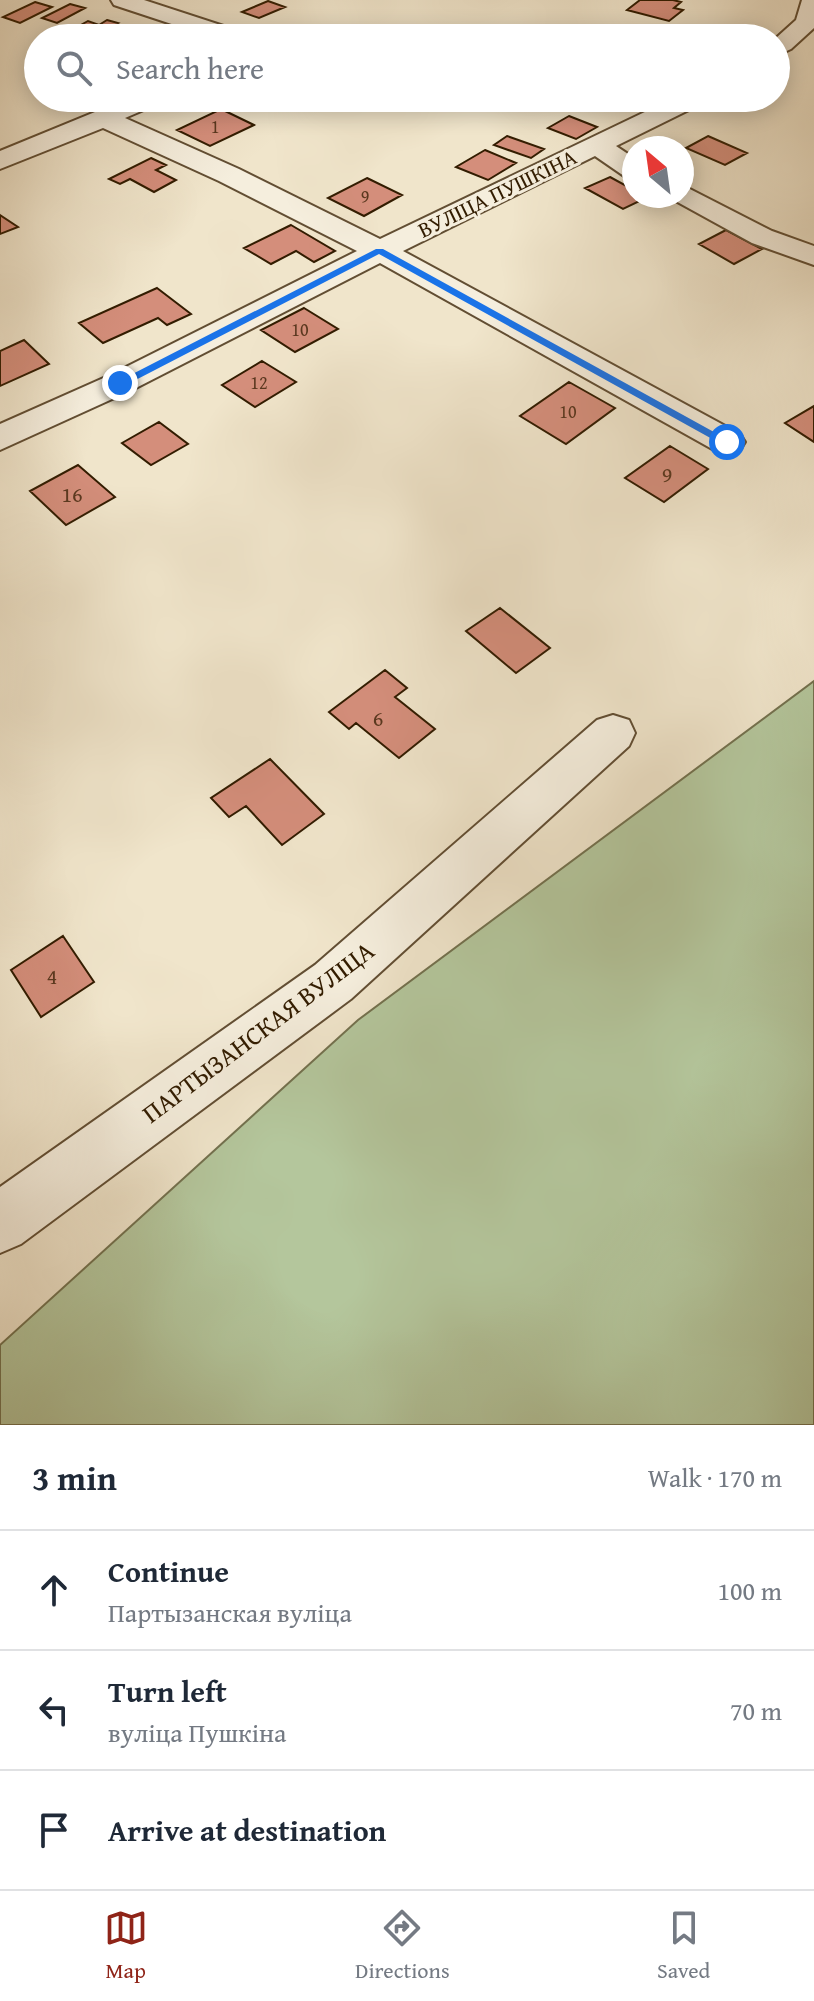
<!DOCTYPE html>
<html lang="en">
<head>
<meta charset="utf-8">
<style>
	body { margin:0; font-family:"Gentium Book Plus",serif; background:#f2f2f3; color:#1f2937 }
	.compass { position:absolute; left:622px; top:136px; width:72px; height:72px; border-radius:50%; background:#fff; box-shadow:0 4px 20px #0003; rotate:331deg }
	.stop { position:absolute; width:24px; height:24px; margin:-18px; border:6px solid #1a73e8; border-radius:50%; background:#fff }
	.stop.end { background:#1a73e8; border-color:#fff; box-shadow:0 2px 8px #0008 }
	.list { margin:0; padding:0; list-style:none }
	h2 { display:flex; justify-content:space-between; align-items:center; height:104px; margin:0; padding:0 32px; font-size:34px }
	h2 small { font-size:26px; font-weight:400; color:#747a83 }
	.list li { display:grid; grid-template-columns:52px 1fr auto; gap:24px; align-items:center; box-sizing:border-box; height:120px; padding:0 32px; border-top:2px solid #e0e1e3 }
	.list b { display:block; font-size:30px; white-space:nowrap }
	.list p { margin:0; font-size:26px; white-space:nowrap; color:#747a83 }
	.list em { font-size:26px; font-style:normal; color:#747a83 }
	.icon { flex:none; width:44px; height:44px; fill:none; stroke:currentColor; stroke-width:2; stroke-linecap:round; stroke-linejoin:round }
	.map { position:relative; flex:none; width:814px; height:1425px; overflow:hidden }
	.search { position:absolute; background:#fff; box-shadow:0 4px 20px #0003; left:24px; right:24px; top:24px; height:88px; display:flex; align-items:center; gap:20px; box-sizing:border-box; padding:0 28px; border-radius:44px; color:#747a83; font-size:30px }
	.sheet { height:464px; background:#fff }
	nav { display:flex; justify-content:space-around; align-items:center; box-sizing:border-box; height:112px; border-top:2px solid #e0e1e3; background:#fff; font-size:22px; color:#747a83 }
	nav a { display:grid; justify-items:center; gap:4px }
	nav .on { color:#8f2418 }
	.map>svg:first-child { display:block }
	.green { fill:#b4c69c; stroke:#73714e; stroke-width:2 }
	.building { fill:#d48e7b; stroke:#321c00; stroke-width:2 }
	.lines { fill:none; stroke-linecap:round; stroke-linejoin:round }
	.minor-casing { stroke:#624e33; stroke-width:4 }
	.minor { fill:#f5eedd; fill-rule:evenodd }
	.route { fill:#1a73e8 }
	.labels { text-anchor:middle; stroke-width:6; stroke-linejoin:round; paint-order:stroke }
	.far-number-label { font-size:18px; fill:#5a381f }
	.far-street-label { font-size:22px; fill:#321c00; stroke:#f5eedd }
	.number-label { font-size:22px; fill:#5a381f }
	.street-label { font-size:26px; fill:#321c00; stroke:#f5eedd }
</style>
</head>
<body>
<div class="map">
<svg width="814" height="1425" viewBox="0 0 814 1425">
	<rect width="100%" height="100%" fill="#f0e5cb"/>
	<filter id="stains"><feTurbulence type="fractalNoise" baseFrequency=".0025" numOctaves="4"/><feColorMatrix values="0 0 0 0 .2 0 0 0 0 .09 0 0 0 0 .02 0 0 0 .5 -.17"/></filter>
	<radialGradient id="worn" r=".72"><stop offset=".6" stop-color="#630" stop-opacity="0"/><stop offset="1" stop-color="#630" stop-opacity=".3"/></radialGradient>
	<!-- green -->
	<path class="green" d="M814,681V1425H0V1345L358,1020Z"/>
	<!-- building -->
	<path class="building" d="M640,0H673L681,2L674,8L683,10L669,21L627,10Z
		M268,1L285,7L259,18L242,12Z
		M35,2L52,7L20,23L3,17Z
		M70,4L85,8L57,23L42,18Z
		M107,20L118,23L91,38L61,36L88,21L99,25Z
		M600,98H653L656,99L648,104L638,100L626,108Z
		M221,109L254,125L210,146L177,130Z
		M569,116L597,127L576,139L548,128Z
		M507,136L544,149L531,158L494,145Z
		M708,136L747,153L725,165L686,148Z
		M485,150L516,163L488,180L456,167Z
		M151,158L166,165L156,170L176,180L154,192L130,179L120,184L109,179Z
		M610,177L634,190V196L648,197L623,209L585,188Z
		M367,178L402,195L364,216L328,198Z
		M0,215L18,227L0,234Z
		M291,225L335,251L314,262L296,251L271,264L244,248Z
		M726,230L762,249L734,264L699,244Z
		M157,288L191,314L167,325L158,318L103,343L79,323Z
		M304,308L338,329L295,352L261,330Z
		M24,340L49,364L0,386V351Z
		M262,361L296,382L255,407L222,385Z
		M569,382L615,408L566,444L520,416Z
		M814,406V442L785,423Z
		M159,422L188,444L151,465L122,443Z
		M670,446L708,469L664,502L625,478Z
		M78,465L115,497L66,525L30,491Z
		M500,608L550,648L516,673L466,631Z
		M385,670L407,688L395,697L435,729L399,758L356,723L349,729L329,712Z
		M270,759L324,814L282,845L246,806L229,817L211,798Z
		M63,936L94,982L41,1017L11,970Z"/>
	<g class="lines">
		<defs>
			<path id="minor" d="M111,0H144L245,33L249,38H214L114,5Z
				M802,0H814V28L791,49L776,56V38L796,20Z
				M129,98H164L160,103L125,118L239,169L380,239L674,98H707L703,103L616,146L634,158V178L624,176L595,156L403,251L740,434L745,442L740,450L727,454L714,450L380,263L132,390L0,450V424L108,376L357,251L219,181L103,128L0,169V151Z
				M682,185L772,231L814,246V265L752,243L672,199L670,196H682Z
				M613,715L629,720L635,733L629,746L351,999L21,1244L0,1253V1187L315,965L597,720Z"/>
		</defs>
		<!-- minor casing -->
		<use href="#minor" class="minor-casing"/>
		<!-- minor -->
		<use href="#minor" class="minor"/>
	</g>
	<!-- route -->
	<path class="route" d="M376,249H383L732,442L723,445L379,254L124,386L115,383Z"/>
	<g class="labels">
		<!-- far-number labels -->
		<g class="far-number-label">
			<text x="215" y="133">1</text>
			<text x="365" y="203">9</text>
			<text x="300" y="336">10</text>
			<text x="259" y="389">12</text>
			<text x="568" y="418">10</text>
		</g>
		<!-- far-street labels -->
		<g class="far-street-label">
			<text transform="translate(497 193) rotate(-26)" y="8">ВУЛІЦА ПУШКІНА</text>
		</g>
		<!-- number labels -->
		<g class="number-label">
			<text x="667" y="482">9</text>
			<text x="72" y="502">16</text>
			<text x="378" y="726">6</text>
			<text x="52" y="984">4</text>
		</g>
		<!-- street labels -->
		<g class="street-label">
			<text transform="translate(258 1032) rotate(-37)" y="9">ПАРТЫЗАНСКАЯ ВУЛІЦА</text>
		</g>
	</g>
	<rect width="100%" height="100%" filter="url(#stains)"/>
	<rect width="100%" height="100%" fill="url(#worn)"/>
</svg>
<svg class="compass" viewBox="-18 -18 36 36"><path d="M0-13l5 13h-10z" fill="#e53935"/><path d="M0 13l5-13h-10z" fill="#747a83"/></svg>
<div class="stop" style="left:727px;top:442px"></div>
<div class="stop end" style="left:120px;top:383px"></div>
<div class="search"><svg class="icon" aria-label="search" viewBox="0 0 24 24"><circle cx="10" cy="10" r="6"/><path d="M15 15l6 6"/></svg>Search here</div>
</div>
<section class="sheet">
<h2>3 min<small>Walk · 170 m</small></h2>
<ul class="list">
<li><svg class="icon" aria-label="ahead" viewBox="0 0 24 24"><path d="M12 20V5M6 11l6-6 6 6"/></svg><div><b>Continue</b><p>Партызанская вуліца</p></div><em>100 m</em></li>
<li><svg class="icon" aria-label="left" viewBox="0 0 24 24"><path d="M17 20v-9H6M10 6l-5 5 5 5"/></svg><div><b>Turn left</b><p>вуліца Пушкіна</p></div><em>70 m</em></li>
<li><svg class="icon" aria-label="arrive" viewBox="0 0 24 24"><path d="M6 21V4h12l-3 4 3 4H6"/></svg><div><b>Arrive at destination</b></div></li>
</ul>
</section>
<nav>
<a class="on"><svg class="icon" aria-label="map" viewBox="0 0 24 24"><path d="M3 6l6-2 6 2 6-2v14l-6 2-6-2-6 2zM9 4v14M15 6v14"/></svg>Map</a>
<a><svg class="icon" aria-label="directions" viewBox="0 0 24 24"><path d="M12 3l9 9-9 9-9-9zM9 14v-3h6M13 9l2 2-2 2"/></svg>Directions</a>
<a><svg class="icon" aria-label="saved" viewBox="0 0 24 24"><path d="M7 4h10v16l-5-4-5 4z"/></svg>Saved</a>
</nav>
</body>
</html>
